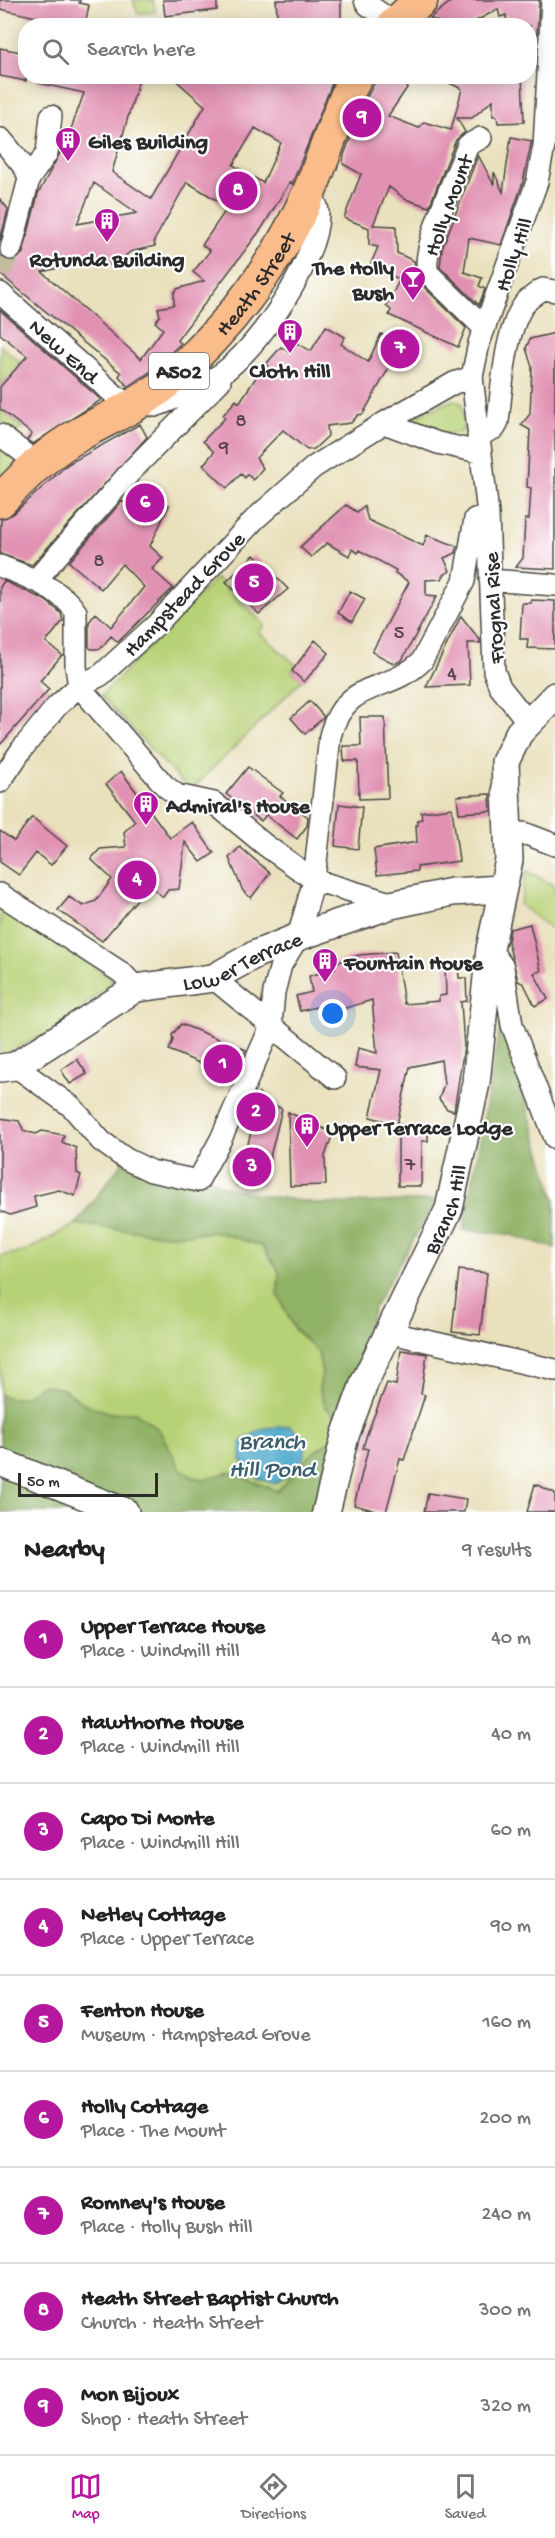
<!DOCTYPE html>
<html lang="en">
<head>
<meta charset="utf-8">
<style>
	body { margin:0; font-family:"Gochi Hand",sans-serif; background:#f2f2f2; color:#222 }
	.scale { position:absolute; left:18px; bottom:15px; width:140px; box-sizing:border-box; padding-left:6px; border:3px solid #2b2b2b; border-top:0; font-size:16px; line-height:21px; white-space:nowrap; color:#2b2b2b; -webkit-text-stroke:4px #fff; paint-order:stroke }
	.you { position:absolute; left:333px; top:1014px; width:21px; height:21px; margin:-15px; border:4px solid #fff; border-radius:50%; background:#1a73e8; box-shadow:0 0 0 9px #1a73e833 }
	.badge { display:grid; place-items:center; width:39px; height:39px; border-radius:50%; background:#b5179e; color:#fff; font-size:20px; font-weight:700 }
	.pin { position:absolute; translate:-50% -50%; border:3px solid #fff; box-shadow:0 2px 6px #0006 }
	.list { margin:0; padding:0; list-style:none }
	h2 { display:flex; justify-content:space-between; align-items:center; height:78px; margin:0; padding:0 24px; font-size:26px }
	h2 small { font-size:20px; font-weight:400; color:#767676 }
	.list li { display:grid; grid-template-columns:39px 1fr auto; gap:18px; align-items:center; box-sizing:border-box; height:96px; padding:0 24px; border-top:2px solid #e0e0e0 }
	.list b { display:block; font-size:22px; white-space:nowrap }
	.list p { margin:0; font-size:20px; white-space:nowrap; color:#767676 }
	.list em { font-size:20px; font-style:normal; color:#767676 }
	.icon { flex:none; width:33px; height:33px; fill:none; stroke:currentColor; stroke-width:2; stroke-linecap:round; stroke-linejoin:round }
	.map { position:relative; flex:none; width:555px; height:1512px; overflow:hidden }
	.search { position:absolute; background:#fff; box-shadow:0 3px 15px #0003; left:18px; right:18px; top:18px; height:66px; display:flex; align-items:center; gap:15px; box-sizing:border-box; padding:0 21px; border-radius:24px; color:#767676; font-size:22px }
	.sheet { height:942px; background:#fff }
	nav { display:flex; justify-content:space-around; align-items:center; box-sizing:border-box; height:84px; border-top:2px solid #e0e0e0; background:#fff; font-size:16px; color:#767676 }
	nav a { display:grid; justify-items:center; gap:3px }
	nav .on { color:#b5179e }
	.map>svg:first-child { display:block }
	.green { fill:#b7d176; stroke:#717e50; stroke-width:1.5 }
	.forest { fill:#91b367; stroke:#5e6f49; stroke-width:1.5 }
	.water { fill:#4faacd; stroke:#3d6a7c; stroke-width:1.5 }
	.building { fill:#e191b2; fill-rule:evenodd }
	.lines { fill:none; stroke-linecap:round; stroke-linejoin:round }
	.minor-tunnel { stroke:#c3bc9f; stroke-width:21; stroke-dasharray:21 10; stroke-linecap:butt }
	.minor-casing { stroke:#484641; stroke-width:24 }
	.tertiary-casing { stroke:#484641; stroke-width:30 }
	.primary-casing { stroke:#484641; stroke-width:36 }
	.minor { stroke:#fff; stroke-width:21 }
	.tertiary { stroke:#fff; stroke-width:27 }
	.primary { stroke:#f9bc8a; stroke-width:33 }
	.labels { text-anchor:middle; stroke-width:4.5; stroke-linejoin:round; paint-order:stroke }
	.number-label { font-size:20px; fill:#58444d }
	.shield { fill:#fff; stroke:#6b6b6b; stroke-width:1.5 }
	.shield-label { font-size:21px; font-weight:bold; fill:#2b2b2b }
	.poi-label { font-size:22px; font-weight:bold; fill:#2b2b2b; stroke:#fff; text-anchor:start }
	.street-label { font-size:22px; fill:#2b2b2b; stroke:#fff }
	.water-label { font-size:24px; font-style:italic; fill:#395e6c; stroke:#fff }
</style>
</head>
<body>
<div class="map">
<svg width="555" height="1512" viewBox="0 0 555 1512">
	<rect width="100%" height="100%" fill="#fff"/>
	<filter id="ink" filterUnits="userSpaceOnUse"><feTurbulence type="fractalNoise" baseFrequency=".0167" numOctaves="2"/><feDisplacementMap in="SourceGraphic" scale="12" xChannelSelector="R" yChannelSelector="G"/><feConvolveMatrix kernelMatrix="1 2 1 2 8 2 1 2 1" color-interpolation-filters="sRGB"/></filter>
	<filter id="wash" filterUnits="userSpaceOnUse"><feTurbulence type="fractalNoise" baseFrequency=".008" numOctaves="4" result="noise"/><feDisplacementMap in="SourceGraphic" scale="24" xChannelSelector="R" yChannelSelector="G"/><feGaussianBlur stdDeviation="1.35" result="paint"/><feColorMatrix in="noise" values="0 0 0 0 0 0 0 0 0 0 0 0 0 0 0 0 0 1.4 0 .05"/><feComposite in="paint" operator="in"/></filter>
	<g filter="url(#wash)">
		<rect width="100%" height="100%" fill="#e9e0bc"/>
		<!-- green -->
		<path class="green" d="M133,0H153L156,12L138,14Z
			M0,345L32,372L40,404L7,378L0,387Z
			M453,400L462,403L464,430C450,439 427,429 411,425L410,419Z
			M0,409L22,427L16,433L0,420Z
			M0,440L20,455L0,482Z
			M216,578L265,625L259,632L295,664L292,671L302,680L190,791L101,696Z
			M527,871L555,886V932L520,905Z
			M0,905L114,980L62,1026L0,1057Z
			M76,1224L169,1235L218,1232L262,1246L279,1271L278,1294L294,1329L318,1352L322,1372L319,1390L338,1419L331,1440L314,1452L277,1491L229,1472L205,1480L192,1477L180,1468L159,1430L135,1412L111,1413L88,1406L63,1389L42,1385C28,1396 18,1403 0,1395V1256L24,1252Z"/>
		<!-- forest -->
		<path class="forest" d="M501,1021L555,1199V1248L508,1234L464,1230Z
			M127,1156L199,1172L220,1185L253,1194L322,1204L436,1200L374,1307L314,1512H0V1395C18,1403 27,1396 42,1385L63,1389L88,1406L111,1413L135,1412L159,1430L180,1468L192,1477L204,1480L229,1472L277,1491L314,1452L331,1440L338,1419L326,1407L319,1390L322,1372L318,1352L294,1329L278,1294L279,1271L262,1246L218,1232L169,1235L76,1224Z"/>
		<!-- water -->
		<path class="water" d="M290,1426L306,1440C306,1466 295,1471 275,1484L257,1478L241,1460V1441L265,1428Z"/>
		<g id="blocks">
			<!-- building -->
			<path class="building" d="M0,0H80L79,3L89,5L85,26H58V22L0,9Z
				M163,0H217V10L165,16Z
				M276,0H341V26H278Z
				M453,0H539L537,34L530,36V26H507L506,15L500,17L498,9L467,26H448L430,18Z
				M0,48L26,53V81L0,76Z
				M39,76H140L112,172L151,199L205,106L171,76H335L292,184L290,182L262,228L177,340L181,343L154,369L128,387L119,376L121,373L0,274V255L7,261H14L23,253L38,194L67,140L84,93L38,83ZM255,128L281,143L263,183L233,165ZM187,182L228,207L202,245L210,251L193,272L204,281L177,289L174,293V305L158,308L160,316L155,322L163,329L141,359L42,272L89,260L101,265L116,264L130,252L155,246L154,241ZM94,183L137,213L77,224Z
				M378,76H415L388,116L419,128L424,122L451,130L462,89L435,76H522L524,122L498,123L497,116H493V100L472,118H457L465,132L456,140L429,207L405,199L389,187L373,225L396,226L397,253L414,261L419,282L466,328L458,347L389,315L391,310L386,306L400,279L369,268L378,247L369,245V228L344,218L361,174L343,164L344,155L366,99Z
				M511,137L532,141L531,144L523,182L501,245L469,238L464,272L482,278L479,286L485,289L479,305L440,267L442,249L478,155L494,185V172L503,192Z
				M0,199L8,209L0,241Z
				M0,310L101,400L33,444L27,440L32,434L0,409V387L27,356L0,334Z
				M326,326L345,337L341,344L368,362L381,334L412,352L402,369L391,364L363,414L358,415L351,423L327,426L328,436L314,449L307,450L283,430L256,458L263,468L253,480L247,474L245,478L241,474L227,488L203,465L214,452L203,441L225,418L223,415L236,400L239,403L257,376L272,374L267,363L281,347L290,353L296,343L311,351Z
				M555,333V569L516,567L523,558L525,519H529L531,488L527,487L530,430L521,425L530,414L532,367L526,348L530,339Z
				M140,424L147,437L32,565L0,554L1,519L13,514L68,464Z
				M141,491L169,505L150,546L163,558L152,569L173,588L118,642L111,636L100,649H91L89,647V622L96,613L111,627L144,587L122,564L101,589L69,562L122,501L133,510Z
				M346,505L357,512L364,506L368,520L423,546L427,535L457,546L456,553L444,558L450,571L444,575L442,579L426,580V595L437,596L402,660L395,664L372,652L409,582L395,573L396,570L359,550L358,553L352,549L349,556L327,543L311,557L300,547Z
				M254,555L288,589L259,614L226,582Z
				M4,581L45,600L61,613L63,621L46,642L62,655L40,681L49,689L0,745V587Z
				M350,591L365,599L352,622L338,613Z
				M531,600L555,601V649L527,648L528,639H520L522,603H531Z
				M461,616L480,640V643H468L470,685L426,687Z
				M315,640L329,653L304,682L292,671Z
				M310,701L324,717L305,734L291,718Z
				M360,717H385L388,798L359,799L358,761H344L343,746H361Z
				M248,767L283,793L280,796L308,817L307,826L297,839L266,815L261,821L226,794Z
				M121,771L170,838L192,822L214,853L201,862L185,842L179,889L168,890L163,897L149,885L102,941L58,910L69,897L83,906L96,901L112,879L91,859L100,849L126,847L124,832L135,821L106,784Z
				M490,794L491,811L459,813L457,796Z
				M339,804L362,807L358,849L335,846Z
				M452,808L459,861L417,867V871L377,875L374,849L417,842L416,825H418L417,820L422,819L421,812Z
				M32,817L67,846L51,865L36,853L19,875L0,862V831L14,841Z
				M240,847L270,873L251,898L243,891L229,858Z
				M530,924L541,971L534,973L548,999L535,1006L524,984L518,981L508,942L510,929Z
				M396,952L404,1004L439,1001V996L446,995L445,965H458L459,978H466L467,1001L461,1002L464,1047L454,1111L447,1109L439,1099L444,1084L441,1060L410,1067L397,1124L370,1117L381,1070L355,1067L358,1048L377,1053L372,1000L339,1010L336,1002L300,1011L296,996L312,992L309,976L335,969L333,964L359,955Z
				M181,1024L246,1050L234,1078L169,1050L173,1040L172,1035Z
				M77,1059L87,1074L70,1084L61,1070Z
				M259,1093L270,1103L282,1109L263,1185H237L253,1125L245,1121L246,1115L254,1096Z
				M288,1112L333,1133L325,1156L326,1185L290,1186Z
				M0,1118L19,1121L24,1131L36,1134L42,1131L64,1135L62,1142L76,1148L77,1173L81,1175L75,1196L59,1190L34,1196L36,1207L10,1215L0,1211Z
				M398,1125L428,1126V1141H422L421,1186H398Z
				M459,1270L487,1273L480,1335L452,1332Z
				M401,1350L427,1354L421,1394L425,1395L404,1460L400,1459L386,1512H380L354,1505L368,1449L363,1448L367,1434L387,1383L396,1385Z
				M535,1484L555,1493V1512H527Z
				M428,1493L466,1499L464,1512H424Z"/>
		</g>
	</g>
	<g filter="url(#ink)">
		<use href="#blocks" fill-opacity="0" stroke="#484641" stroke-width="1.5"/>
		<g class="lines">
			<!-- minor-tunnel -->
			<path class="minor-tunnel" d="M0,273L11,249"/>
			<defs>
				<path id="minor" d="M365,0L368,5L395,23
					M481,138L468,145C458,173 420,248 428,273L484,328
					M1,139L25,168L29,179L11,249
					M29,179L47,153L51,116
					M0,293L116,396L132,407
					M148,402L155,406C171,401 206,384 221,374C258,348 319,260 318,213C318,205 313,198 309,192
					M384,423L438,443L479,452
					M0,435L37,463
					M478,436L495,428L498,421C502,389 505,323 528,300C533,296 538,292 543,289L555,291
					M0,566C24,576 61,588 76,612V667L79,686L165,786L177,795L214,803L265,845L314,880L394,904
					M490,580L555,585
					M35,581L133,469L220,381V378
					M528,722L500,687L494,671L488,514L472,377L479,343L537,182L544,146L552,0
					M0,782L22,749L57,706L79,686L101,675L157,624L255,519L314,467L384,423L454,383L472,377
					M509,837L524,833L555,845
					M0,894L122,973L136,988
					M490,949L503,967L512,1025L555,1138
					M213,978L335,1078
					M15,1066L72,1107L101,1141L126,1159L151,1171L198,1181L221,1139L271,1026L274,992L281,965L298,937L314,880L330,736C346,677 387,695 422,661L464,581L475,519L488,514
					M387,1332L555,1370"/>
				<g id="tertiary">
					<path id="s1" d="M0,1068L15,1066L136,988L213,978L256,954L298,937L391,905L452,892L501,889"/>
					<path d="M0,1462L125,1512"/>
					<path id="s2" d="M326,1512L345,1436L365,1381L449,1209L476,1083L490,949L509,860L505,762L519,733L555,696"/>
				</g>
				<g id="primary">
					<path d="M393,26L421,0"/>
					<path id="s3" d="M0,501C25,475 48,452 80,434C110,417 140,405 166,383C227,330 275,268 308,195C325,156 336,115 356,76"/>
				</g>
			</defs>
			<!-- minor casing -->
			<use href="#minor" class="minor-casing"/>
			<!-- tertiary casing -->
			<use href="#tertiary" class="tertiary-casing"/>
			<!-- primary casing -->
			<use href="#primary" class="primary-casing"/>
			<!-- minor -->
			<use href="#minor" class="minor"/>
			<!-- tertiary -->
			<use href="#tertiary" class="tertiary"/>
			<!-- primary -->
			<use href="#primary" class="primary"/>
		</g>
	</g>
	<!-- icons -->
	<defs>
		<symbol id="building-pin" viewBox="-11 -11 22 30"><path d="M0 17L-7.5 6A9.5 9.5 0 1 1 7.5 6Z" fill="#b5179e" stroke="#fff"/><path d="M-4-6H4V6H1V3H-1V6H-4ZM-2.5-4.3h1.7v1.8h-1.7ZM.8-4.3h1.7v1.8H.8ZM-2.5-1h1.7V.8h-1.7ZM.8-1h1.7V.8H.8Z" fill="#fff"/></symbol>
		<symbol id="bar-pin" viewBox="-11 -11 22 30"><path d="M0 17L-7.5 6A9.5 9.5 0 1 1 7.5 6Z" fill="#b5179e" stroke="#fff"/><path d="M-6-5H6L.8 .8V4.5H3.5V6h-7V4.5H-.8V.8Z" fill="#fff"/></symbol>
	</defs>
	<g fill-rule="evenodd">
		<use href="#building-pin" x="53" y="125" width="30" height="40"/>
		<use href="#building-pin" x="92" y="206" width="30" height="40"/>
		<use href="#bar-pin" x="398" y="264" width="30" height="40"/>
		<use href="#building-pin" x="275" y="317" width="30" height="40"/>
		<use href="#building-pin" x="131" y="789" width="30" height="40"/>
		<use href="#building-pin" x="310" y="946" width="30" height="40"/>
		<use href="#building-pin" x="292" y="1111" width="30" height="40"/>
	</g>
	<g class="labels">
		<!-- number labels -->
		<g class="number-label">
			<text x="241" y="426">8</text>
			<text x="224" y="453">9</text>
			<text x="99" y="566">8</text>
			<text x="399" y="638">5</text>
			<text x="452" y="679">4</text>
			<text x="410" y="1170">7</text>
		</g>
		<!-- shield labels -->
		<rect class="shield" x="149" y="353" width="60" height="36" rx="4.5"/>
		<g class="shield-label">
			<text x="179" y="378">A502</text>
		</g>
		<!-- poi labels -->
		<g class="poi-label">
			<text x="88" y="148">Giles Building</text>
			<text x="107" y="266" text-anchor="middle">Rotunda Building</text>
			<text x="394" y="274" text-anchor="end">The Holly<tspan x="394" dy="25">Bush</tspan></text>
			<text x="290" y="377" text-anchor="middle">Cloth Hill</text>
			<text x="166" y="812">Admiral's House</text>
			<text x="344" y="969">Fountain House</text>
			<text x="326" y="1134">Upper Terrace Lodge</text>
		</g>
		<!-- street labels -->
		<g class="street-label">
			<text transform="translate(447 205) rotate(-70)" y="8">Holly Mount</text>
			<text transform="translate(512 254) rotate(-71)" y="8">Holly Hill</text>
			<text dy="8" stroke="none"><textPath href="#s3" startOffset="339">Heath Street</textPath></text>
			<text transform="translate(65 350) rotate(42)" y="8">New End</text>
			<text transform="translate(183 593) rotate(-46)" y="8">Hampstead Grove</text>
			<text transform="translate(492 608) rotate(-93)" y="8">Frognal Rise</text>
			<text dy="8" stroke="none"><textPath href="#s1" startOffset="270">Lower Terrace</textPath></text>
			<text dy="8" stroke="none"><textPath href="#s2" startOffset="327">Branch Hill</textPath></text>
		</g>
		<!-- water labels -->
		<g class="water-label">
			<text x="272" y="1448">Branch<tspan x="272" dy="28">Hill Pond</tspan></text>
		</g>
	</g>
</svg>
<div class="scale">50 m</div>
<div class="you"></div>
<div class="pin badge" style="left:223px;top:1064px">1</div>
<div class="pin badge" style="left:256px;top:1112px">2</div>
<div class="pin badge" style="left:252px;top:1167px">3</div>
<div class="pin badge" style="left:137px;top:880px">4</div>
<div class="pin badge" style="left:254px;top:583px">5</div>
<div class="pin badge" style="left:145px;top:503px">6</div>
<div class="pin badge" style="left:400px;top:349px">7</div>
<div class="pin badge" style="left:238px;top:191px">8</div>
<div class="pin badge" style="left:362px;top:118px">9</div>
<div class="search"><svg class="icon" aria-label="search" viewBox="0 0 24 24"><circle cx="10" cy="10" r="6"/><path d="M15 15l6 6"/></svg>Search here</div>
</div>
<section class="sheet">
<h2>Nearby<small>9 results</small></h2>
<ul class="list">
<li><span class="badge">1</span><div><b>Upper Terrace House</b><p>Place · Windmill Hill</p></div><em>40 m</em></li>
<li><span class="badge">2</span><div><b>Hawthorne House</b><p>Place · Windmill Hill</p></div><em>40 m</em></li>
<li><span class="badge">3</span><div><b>Capo Di Monte</b><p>Place · Windmill Hill</p></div><em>60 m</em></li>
<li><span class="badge">4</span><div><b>Netley Cottage</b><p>Place · Upper Terrace</p></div><em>90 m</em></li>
<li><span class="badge">5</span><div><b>Fenton House</b><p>Museum · Hampstead Grove</p></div><em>160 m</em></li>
<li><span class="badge">6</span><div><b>Holly Cottage</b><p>Place · The Mount</p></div><em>200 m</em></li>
<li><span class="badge">7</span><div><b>Romney's House</b><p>Place · Holly Bush Hill</p></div><em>240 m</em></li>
<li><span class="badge">8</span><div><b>Heath Street Baptist Church</b><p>Church · Heath Street</p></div><em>300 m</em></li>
<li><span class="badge">9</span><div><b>Mon Bijoux</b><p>Shop · Heath Street</p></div><em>320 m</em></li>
</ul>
</section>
<nav>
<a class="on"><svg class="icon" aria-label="map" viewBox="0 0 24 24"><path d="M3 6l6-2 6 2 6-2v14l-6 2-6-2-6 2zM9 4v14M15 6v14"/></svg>Map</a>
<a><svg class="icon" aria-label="directions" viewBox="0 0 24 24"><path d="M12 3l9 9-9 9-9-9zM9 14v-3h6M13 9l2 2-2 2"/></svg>Directions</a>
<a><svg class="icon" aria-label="saved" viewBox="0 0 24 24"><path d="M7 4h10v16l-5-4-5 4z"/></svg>Saved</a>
</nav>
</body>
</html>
